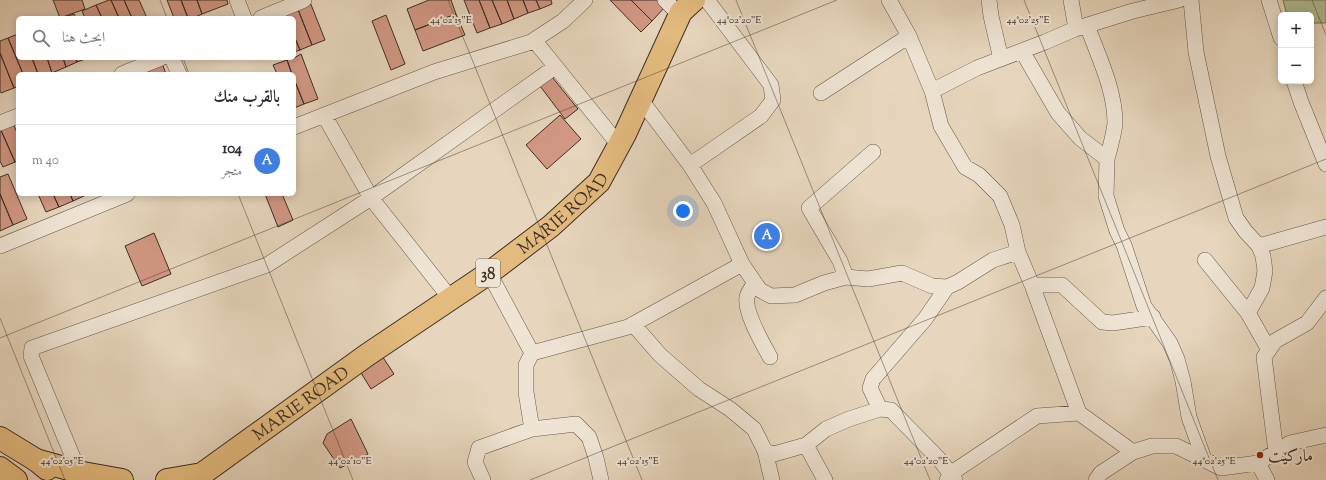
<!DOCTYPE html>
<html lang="ar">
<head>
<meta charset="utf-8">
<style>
	body { margin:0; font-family:"Sorts Mill Goudy",Amiri,serif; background:#f7f7f7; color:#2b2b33; direction:rtl }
	.controls { position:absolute; right:12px; top:12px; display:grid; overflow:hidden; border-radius:6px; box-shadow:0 2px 10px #0003 }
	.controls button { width:36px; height:36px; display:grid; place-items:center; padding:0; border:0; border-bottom:1px solid #e1e1e2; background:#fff; color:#2b2b33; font:20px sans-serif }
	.you { position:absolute; left:683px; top:211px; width:14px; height:14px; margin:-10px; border:3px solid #fff; border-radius:50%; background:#1a73e8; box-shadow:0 0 0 6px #1a73e833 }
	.badge { display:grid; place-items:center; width:26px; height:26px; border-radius:50%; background:#8f2418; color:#fff; font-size:13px; font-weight:700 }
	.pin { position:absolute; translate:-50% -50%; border:2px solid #fff; box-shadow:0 1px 4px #0006 }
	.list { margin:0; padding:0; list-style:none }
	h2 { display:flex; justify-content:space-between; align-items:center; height:52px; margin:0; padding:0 16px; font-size:17px }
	h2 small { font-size:13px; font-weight:400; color:#7c7c81 }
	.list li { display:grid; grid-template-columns:26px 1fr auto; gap:12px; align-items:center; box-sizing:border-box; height:72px; padding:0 16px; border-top:1px solid #e1e1e2 }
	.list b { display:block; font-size:15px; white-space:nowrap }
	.list p { margin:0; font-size:13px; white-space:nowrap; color:#7c7c81 }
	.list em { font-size:13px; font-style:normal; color:#7c7c81 }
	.icon { flex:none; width:22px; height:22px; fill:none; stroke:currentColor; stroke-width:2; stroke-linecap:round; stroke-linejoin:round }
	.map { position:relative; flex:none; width:1326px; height:480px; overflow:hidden; direction:ltr }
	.search { position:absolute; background:#fff; box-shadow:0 2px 10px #0003; left:16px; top:16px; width:280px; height:44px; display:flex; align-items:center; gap:10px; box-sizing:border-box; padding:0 14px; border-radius:6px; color:#7c7c81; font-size:15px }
	.panel { position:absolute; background:#fff; box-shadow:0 2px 10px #0003; left:16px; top:72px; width:280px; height:124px; border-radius:6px; direction:rtl }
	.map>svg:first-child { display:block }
	.green { fill:#b1be94; stroke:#76765d }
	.building { fill:#d39884; stroke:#3b2f26 }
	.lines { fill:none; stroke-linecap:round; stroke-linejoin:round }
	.street-casing { stroke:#66594c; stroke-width:16 }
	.primary-casing { stroke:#3b2f26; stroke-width:24 }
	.street { stroke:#efe4d4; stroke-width:15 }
	.primary { stroke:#e4bb7e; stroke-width:22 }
	.ticks { fill:none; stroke:#3b2f26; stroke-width:1; stroke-opacity:0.45 }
	.poi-dot { fill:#8f2418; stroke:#efe4d4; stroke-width:1.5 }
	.labels { text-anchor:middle; stroke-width:4; stroke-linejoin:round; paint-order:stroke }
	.shield { fill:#efe4d4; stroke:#71655a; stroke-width:1 }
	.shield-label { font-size:16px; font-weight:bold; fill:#3b2f26 }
	.street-label { font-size:17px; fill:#3b2f26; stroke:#efe4d4 }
	.poi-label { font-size:17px; fill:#3b2f26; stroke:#efe4d4; text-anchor:start }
	.ticks-label { font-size:10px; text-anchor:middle; fill:#3b2f26; stroke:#efe4d4; stroke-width:4; stroke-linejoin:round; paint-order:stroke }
</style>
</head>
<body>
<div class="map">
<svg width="1326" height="480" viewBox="0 0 1326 480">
	<rect width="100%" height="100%" fill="#e7d6bd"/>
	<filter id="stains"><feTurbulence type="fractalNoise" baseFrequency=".005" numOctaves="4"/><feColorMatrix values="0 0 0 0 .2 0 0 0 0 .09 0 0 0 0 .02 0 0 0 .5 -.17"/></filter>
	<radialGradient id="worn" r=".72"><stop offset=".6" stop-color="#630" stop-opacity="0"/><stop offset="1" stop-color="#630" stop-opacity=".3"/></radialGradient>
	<!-- green -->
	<path class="green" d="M1283,0H1326V23H1311V15H1287Z"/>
	<!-- building -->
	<path class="building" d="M53,0H82L85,9L60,18Z
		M109,0H111L119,18H102L96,5Z
		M111,0H124L132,18H119Z
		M124,0H139L147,18H132Z
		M167,0H181L188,18H174Z
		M181,0H197L202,14L193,18H188Z
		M197,0H227L228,4L202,14Z
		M429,0H451L456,14L415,30L407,9Z
		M464,0H479L490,28L477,33Z
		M479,0H492L502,24L490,28Z
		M492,0H507L514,19L502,24Z
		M507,0H523L528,13L514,19Z
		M523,0H536L540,9L528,13Z
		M536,0H551L552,4L540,9Z
		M610,0H631L652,21L641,32Z
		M631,0H658L665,7L652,21Z
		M310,2L325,40L312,45L297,7Z
		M96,5L102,18H85L82,11Z
		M297,7L312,45L300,50L294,36V18H286L284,12Z
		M74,14L76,18H61Z
		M456,14L465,35L423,51L415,30Z
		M386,15L405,64L391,70L372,21Z
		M18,34V58H32L38,74H23L8,38Z
		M294,36L300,50L294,52Z
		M8,38L23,74H18V86L14,88L0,53V41Z
		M0,53L14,88L1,93L0,91Z
		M301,54L318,99L304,104L294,79V74H292L287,60L294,58Z
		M32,58H47L52,73L49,74H38Z
		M47,58H63L66,67L52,73Z
		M63,58H75L77,62L66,67Z
		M75,58H88L77,62Z
		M287,60L292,74H277L273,65Z
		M162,63L166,74H150L148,69Z
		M552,77L578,109L565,119L540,86Z
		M294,79L304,104L294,108Z
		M560,115L581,139L547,169L526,145Z
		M12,121L18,135V161L15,162L0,128Z
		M0,128L15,162L3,167L0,161Z
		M8,174L27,219L13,225L0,194V177Z
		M0,194L13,225L0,231Z
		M38,194H53L59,207L46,212Z
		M53,194H70L73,201L59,207Z
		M70,194H85L86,195L73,201Z
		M265,194H282L293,220L278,227Z
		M154,233L171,274L142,286L125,246Z
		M380,353L394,374L371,389L358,368Z
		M351,419L368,454L340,468L323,443L327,434Z"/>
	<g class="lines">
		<defs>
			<path id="street" d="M237,0L244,18
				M665,0L680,15
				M889,0L909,36L932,91L941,126L965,167L979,175L1000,196L1012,225L1018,252L1032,285L1079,413L1133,452
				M989,0L991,16L1001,59
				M1071,0L1076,29
				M1191,0L1196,52L1218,156L1236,218L1246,232L1259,246L1263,256L1265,271L1262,288L1248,313
				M1269,0L1281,38
				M261,18L304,0
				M1087,25C1098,56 1115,89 1115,123C1114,134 1110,148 1107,159
				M534,40L619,145
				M1022,51L1058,113L1080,138L1107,159L1106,196L1117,231L1124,245L1144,306L1170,343L1177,359L1183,381L1189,417L1204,459
				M172,58L179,74
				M122,74L161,58
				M1294,81L1301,102L1326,164
				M932,91L977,68L1045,42L1075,29L1133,11L1179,0
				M821,93L909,36
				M641,100L690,165L714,203L742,264L755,283L760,290L771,296L795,295L824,283L846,277L868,279L902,273L932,286L947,287L958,282L993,260L1018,252
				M324,115L371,198L451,299
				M0,123L18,116
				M294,127L434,72L531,42L563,21L585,0
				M690,165L761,116L773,100L771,85L707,0
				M0,246L127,194
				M1259,246L1326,227
				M1205,260L1248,313L1269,350
				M489,273L532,353L526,365V392L532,429
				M846,277L840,261L809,208L873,152
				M755,283C752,287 748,292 747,297C744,312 763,344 770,357
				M1032,285H1062L1102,322L1113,323L1153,317
				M633,324L660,355L699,389L730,409L754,429L765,451L774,454L806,445L826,429L849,419L880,409L891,410L940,460L955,480
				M532,353L628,327L742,264
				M880,409L870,388L873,379L925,319L947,287
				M806,445L825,480
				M765,451L772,480
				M1276,452L1264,357L1275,341L1307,323L1326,298
				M1258,463L1267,480
				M79,472L31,356L32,348L267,265L371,198L555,67
				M483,480L475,462L479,448L532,429L576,424L589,437L596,458L601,480
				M947,480L950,474L1037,416L1079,413
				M1096,480L1101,473L1133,452L1152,446H1176L1221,468L1258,463L1290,443L1326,435"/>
			<g id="primary">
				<path d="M0,438L36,460L47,469"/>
				<path d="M36,460L83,473L122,480"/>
				<path d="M0,468L16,480"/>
				<path id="s1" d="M167,480L202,474L367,355L489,273L551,226L599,182L625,134L681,12L694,0"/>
			</g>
		</defs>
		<!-- street casing -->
		<use href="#street" class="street-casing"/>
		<!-- primary casing -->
		<use href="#primary" class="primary-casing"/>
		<!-- street -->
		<use href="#street" class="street"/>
		<!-- primary -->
		<use href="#primary" class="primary"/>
	</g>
	<!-- ticks -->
	<path class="ticks" d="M160,0L167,18M448,0L642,480M736,0L930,480M1024,0L1218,480M1312,0L1326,35M183,58L189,74M238,194L353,480M0,318L65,480M0,338L837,0M530,480L1326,159"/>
	<!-- markers -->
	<circle class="poi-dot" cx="1260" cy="455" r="4"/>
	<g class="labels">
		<!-- shield labels -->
		<rect class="shield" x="476" y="259" width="24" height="28" rx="3"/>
		<g class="shield-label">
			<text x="488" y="279">38</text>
		</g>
		<!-- street labels -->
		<g class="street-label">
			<text dy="6" stroke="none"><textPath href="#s1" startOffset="481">MARIE ROAD</textPath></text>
			<text dy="6" stroke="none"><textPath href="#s1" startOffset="157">MARIE ROAD</textPath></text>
		</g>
		<!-- poi labels -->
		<g class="poi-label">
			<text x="1268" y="461">مارکێت</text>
		</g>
	</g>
	<g class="ticks-label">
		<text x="451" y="23">44°02'15"E</text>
		<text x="739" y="23">44°02'20"E</text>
		<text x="1028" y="23">44°02'25"E</text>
		<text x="62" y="464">44°02'05"E</text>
		<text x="350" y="464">44°02'10"E</text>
		<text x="638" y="464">44°02'15"E</text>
		<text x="926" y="464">44°02'20"E</text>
		<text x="1214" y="464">44°02'25"E</text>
	</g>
	<rect width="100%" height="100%" filter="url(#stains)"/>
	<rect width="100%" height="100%" fill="url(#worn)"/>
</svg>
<div class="controls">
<button>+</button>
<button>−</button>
</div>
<div class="you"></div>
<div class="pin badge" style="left:767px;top:236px;background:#3f7fe0">A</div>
<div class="search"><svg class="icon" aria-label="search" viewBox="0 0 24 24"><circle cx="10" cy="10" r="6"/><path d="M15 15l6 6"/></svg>ابحث هنا</div>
<section class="panel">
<h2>بالقرب منك<small></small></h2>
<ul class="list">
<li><span class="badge" style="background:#3f7fe0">A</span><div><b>104</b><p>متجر</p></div><em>40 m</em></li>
</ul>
</section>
</div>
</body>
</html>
